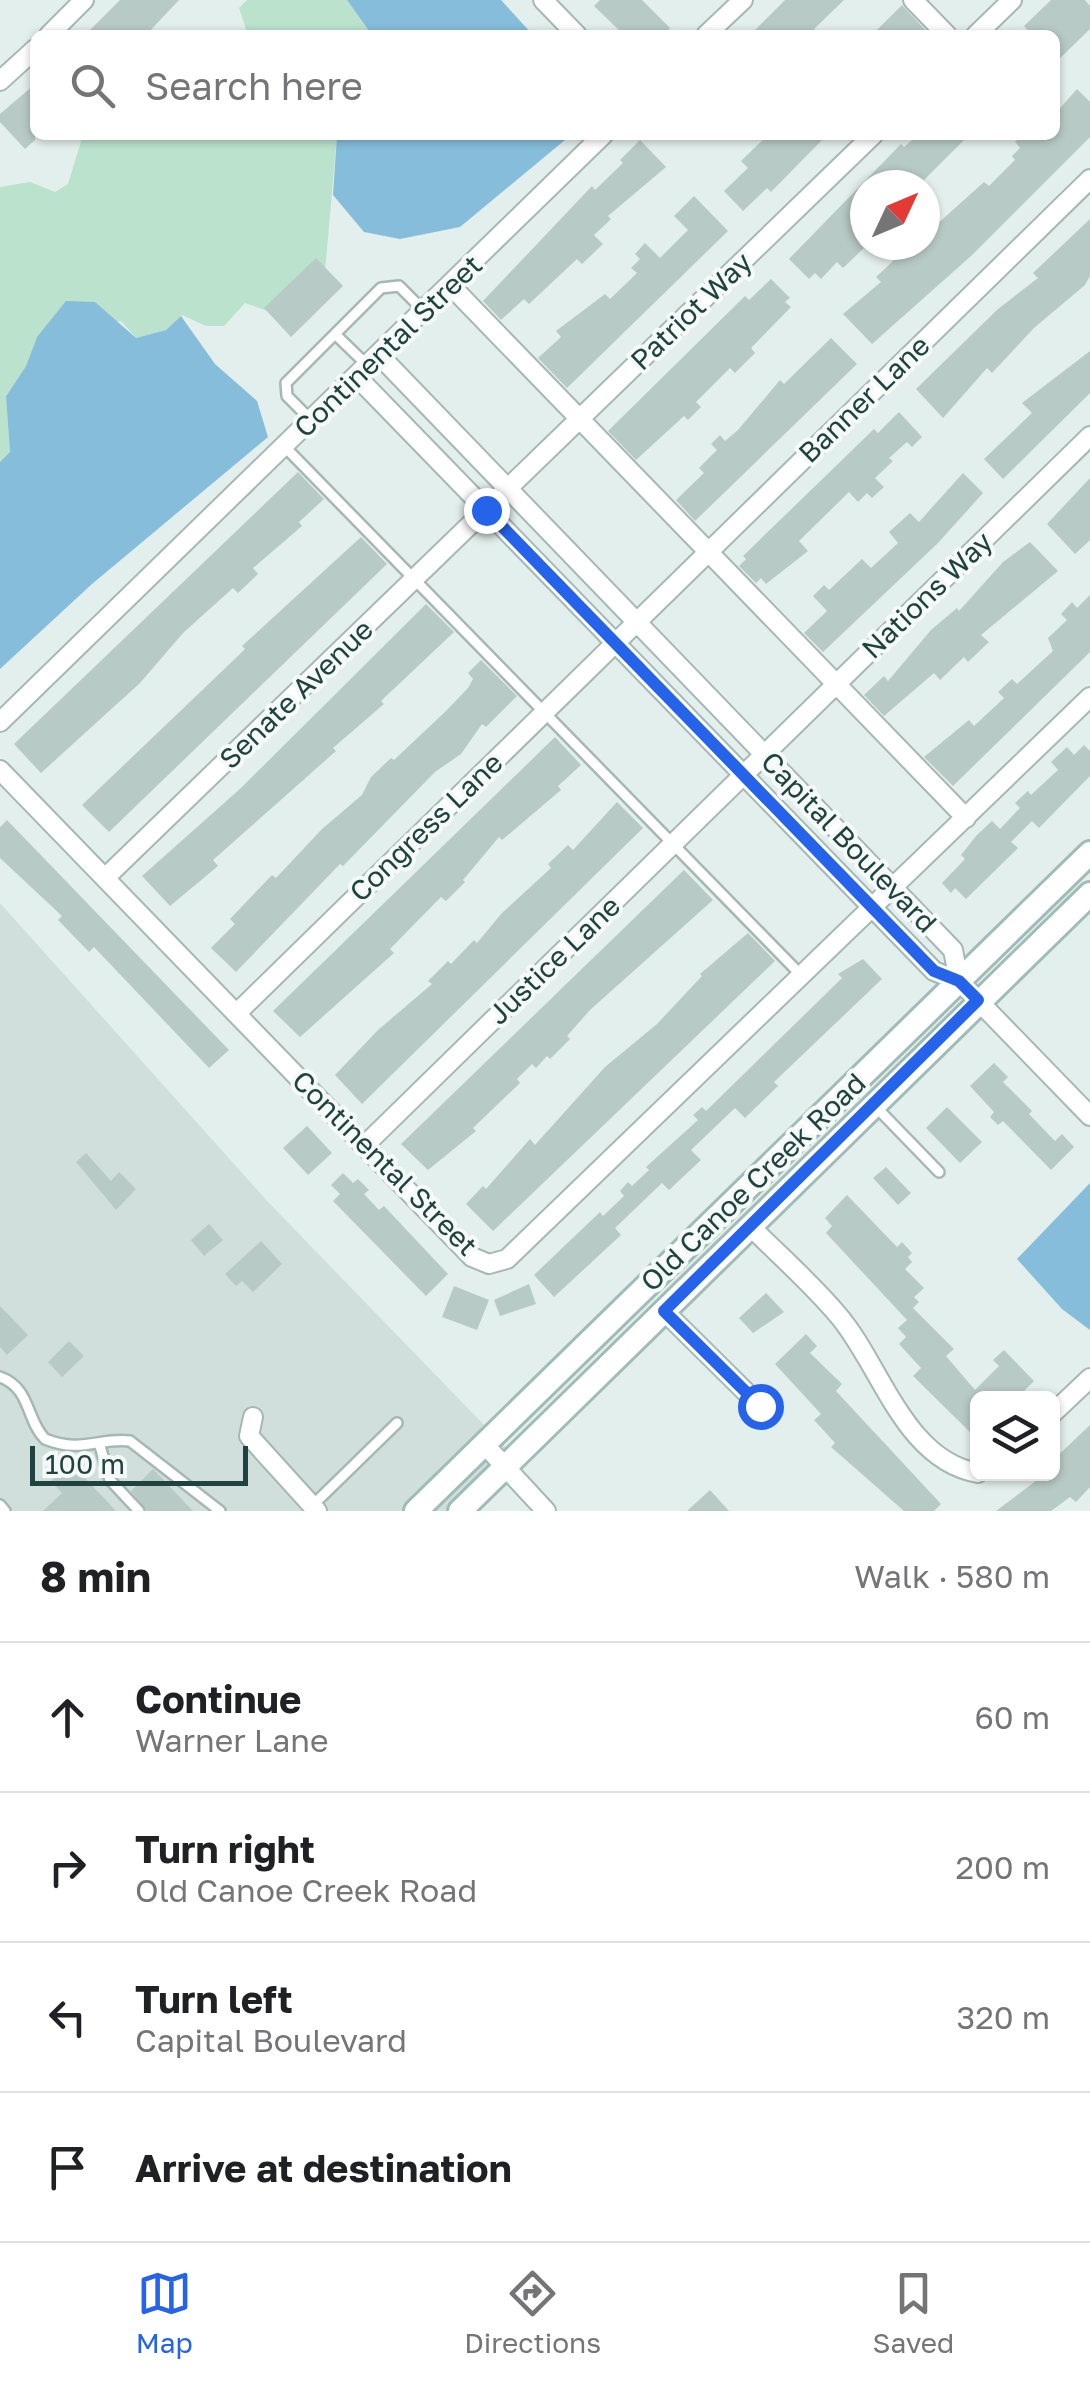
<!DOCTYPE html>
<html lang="en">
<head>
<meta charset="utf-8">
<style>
	body { margin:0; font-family:"Golos Text",sans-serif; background:#f2f2f2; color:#202124 }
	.controls { position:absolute; right:30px; bottom:30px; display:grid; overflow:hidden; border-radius:15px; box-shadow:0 2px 8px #0004 }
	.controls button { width:90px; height:90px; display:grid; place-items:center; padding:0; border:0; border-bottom:2px solid #e0e0e0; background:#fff; color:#202124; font:50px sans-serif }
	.compass { position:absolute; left:850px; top:170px; width:90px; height:90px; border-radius:50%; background:#fff; box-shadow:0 2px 8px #0004; rotate:46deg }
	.scale { position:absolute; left:30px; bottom:25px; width:218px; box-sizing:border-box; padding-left:10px; border:5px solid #204340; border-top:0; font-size:28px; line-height:35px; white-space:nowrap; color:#204340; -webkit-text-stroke:8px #f5faf9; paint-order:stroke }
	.stop { position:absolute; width:30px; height:30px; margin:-22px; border:8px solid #2563eb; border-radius:50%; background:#fff }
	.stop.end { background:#2563eb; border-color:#fff; box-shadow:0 2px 10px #0008 }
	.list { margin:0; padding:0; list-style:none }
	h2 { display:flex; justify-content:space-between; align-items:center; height:130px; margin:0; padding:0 40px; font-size:42px }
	h2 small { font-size:32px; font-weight:400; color:#757577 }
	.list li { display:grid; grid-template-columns:65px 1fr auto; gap:30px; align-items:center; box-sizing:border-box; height:150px; padding:0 40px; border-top:2px solid #e0e0e0 }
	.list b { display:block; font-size:38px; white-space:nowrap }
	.list p { margin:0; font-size:32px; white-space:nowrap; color:#757577 }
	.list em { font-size:32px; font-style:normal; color:#757577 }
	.icon { flex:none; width:55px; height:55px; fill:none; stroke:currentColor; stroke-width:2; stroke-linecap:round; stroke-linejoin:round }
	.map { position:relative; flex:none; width:1090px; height:1511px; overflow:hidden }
	.search { position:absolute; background:#fff; box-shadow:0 2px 8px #0004; left:30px; right:30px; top:30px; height:110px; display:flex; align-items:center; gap:25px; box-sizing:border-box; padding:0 35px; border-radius:15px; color:#757577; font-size:38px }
	.sheet { height:730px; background:#fff }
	nav { display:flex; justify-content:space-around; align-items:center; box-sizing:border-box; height:140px; border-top:2px solid #e0e0e0; background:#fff; font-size:28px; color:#757577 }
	nav a { display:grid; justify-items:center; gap:5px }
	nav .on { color:#2563eb }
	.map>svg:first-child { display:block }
	.built { fill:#d1dfdc }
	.green { fill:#bae2cc }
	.water { fill:#85bdda }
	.building { fill:#b8cac6 }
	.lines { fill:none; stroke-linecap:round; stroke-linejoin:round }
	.service-casing { stroke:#a5b8b5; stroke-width:14 }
	.minor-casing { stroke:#a5b8b5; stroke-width:22 }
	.secondary-casing { stroke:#a0bcb8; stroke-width:28 }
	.service { stroke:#fff; stroke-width:9 }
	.minor { stroke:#fff; stroke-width:18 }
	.secondary { stroke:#fff; stroke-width:22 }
	.route { stroke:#2563eb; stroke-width:12 }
	.labels { text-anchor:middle; stroke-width:8; stroke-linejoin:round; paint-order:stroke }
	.street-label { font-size:28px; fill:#204340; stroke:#f5faf9 }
</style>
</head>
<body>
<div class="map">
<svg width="1090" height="1511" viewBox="0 0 1090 1511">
	<rect width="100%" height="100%" fill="#e3efec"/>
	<!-- built -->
	<path class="built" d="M0,903L270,1204L489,1430L405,1511H0Z
		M499,1440L510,1452L450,1511H426Z"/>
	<!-- green -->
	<path class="green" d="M247,0H347L372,35H248L239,8Z
		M83,135H192L193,139L337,135L325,272L285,317L245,303L224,326H206L182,315L166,330L136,338L121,321L37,337L26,366L6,395L10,453L0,462V187L30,182L55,192L68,184Z"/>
	<!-- water -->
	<path class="water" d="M347,0H501L533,35H372Z
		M337,135H571L460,227L400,239L364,232L333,195Z
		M66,301L95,302L136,338L166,330L181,316L215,364L257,401L268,437L92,584L0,669V462L10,452L6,396L26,366L37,337Z
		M1090,1183V1330L1062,1309L1017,1259Z"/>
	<!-- building -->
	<path class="building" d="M120,0H179L146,35H85Z
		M600,0H642L670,28L663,35H624L594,6Z
		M785,0H844L814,29L820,35H750Z
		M1051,0H1085L1090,6V29L1055,63V35H1032L1024,26Z
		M902,5L930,35H872Z
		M35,84V140L25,149L0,122V114Z
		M1077,89L1090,102V137L971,256L872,344L843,314L881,282L876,277L909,246L914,251L925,245V217L935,226L984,182L989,186L1015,160L1012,156L1020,148L1015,142L1023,135H1055V114Z
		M768,135H827L771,192L767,188L743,211L724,191L748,168L741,161Z
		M918,135H969L919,185H865V237L859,243L864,248L843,268L837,262L821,279L815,273L809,279L789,259L901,144L904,147Z
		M640,140L666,167L608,216L611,219L594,235L603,244L582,264L577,259L529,304L524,299L501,320L483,301L592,186L595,190L623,163L620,160Z
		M694,196L728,231L567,388L538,358L561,337L556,331L605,294L610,299L637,273L631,268L640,259L635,254L645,243L660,258L688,230L674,216Z
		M1090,219V276L1085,285L1034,328L992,373L987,368L943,418L916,389L998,309L1038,278L1033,273Z
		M316,258L343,286L291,337L264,308Z
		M771,279L790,298L785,302L791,307L751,348L755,353L735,373L730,368L696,402L701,407L688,420L684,416L636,460L608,431L745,296L749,300Z
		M831,338L857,364L695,521L676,500L704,473L699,468L717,450L711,444L720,435L725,441L738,430L780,380L784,384Z
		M1090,351V393L1003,479L984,459L1032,413L1022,403Z
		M899,412L922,437L912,447L907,442L889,458L893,461L875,478L884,487L872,498L867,493L858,502L849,492L799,541L808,551L766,584L761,578L756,583L739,566L746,559L743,556L874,429L878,433Z
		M298,472L324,499L299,522L302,526L253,568L258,574L238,593L233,588L183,633L140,683L41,773L14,744Z
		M963,473L983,493L938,543L823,652L804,633L827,611L813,596L824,585L829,590L862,559L871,568L898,543L889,532L910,513L919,522Z
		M1090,478V540L1075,554L1047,524Z
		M361,537L387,564L109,832L82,805L217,676L245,649L242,646Z
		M1030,542L1058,571L981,635L989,642L968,662L964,657L940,680L934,673L884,716L864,695L884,676L888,681L931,630L957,608L959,611L1003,562Z
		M1090,595V652L953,786L924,757L969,720L974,726L1004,698L998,692L1012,679L1017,684L1053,651L1048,638L1067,620L1061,614L1072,602L1077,608Z
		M426,604L454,632L381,701L384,704L333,748L336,751L213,860L218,866L170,906L142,876L241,788Z
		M481,660L517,696L486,727L482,724L461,754L435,772L343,866L340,864L236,972L211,948L235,924L230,919L272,875L276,878L322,829L362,795L371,777L391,758L394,760L446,711L468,688L473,679L468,673Z
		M555,737L581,765L558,786L561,790L502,840L499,837L463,880L465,882L446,901L441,897L390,949L394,953L300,1037L273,1011Z
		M1084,745L1090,751V776L1039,828L1032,821L1011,842L1018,848L966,899L955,888L951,893L942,883L965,859L961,855L976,836L992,821L1000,829L1020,808L1015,803L1028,791L1031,795L1058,770L1051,762L1067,747L1074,755Z
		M617,802L643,828L362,1104L335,1075L378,1030L432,984L428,981L448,961L451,964L474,940L477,943L502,913L551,868L548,864L568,845L573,850Z
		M7,820L229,1050L209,1068L94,947L89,952L58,920L62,916L0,858V827Z
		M684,870L713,900L590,1010L567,1036L570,1039L550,1059L547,1056L536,1068L532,1064L517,1079L520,1083L473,1128L476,1131L428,1170L401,1144Z
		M748,933L775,961L493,1231L466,1204L483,1186L486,1189L530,1139L535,1145L605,1067L657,1024L702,976L700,974Z
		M863,959L882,979L774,1082L778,1086L745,1118L735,1108L691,1150L701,1160L669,1190L662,1183L615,1228L621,1235L554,1297L534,1275L600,1212L603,1216L624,1196L620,1191L628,1182L632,1186L649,1170L646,1167L698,1120L693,1115L702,1107L706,1111L842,978L838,974Z
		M994,1063L1008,1077L1003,1082L1032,1111L1029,1114L1055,1141L1062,1134L1074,1147L1051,1170L1003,1121L998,1125L990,1117L994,1112L970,1086Z
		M947,1107L982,1142L960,1163L926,1128Z
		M307,1126L332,1153L308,1175L283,1148Z
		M86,1153L111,1181L119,1172L136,1189L116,1210L76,1162Z
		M886,1167L911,1193L898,1205L873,1178Z
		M343,1173L353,1183L358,1179L369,1190L364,1194L379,1210L384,1206L448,1274L426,1296L333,1201L340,1194L331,1185Z
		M847,1195L897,1247L902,1242L912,1253L908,1257L912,1262L905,1269L924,1288L914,1297L919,1302L913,1308L954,1349L946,1356L975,1390L999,1366L993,1360L1004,1350L1034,1381L1017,1398H978V1440L913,1376L921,1368L899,1344L906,1337L898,1328L907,1320L826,1233L832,1226L825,1218Z
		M209,1224L223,1240L204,1256L191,1240Z
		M261,1241L282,1264L253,1292L242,1281L236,1286L225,1274Z
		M529,1284L536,1304L500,1316L494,1300Z
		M454,1286L489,1300L477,1330L442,1317Z
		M766,1293L784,1312L753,1333L739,1318Z
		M0,1306L28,1335L7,1355L0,1347Z
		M806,1334L817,1346L810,1353L842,1384L836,1391L941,1504L934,1511H904L831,1447L835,1443L814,1420L821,1414L775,1364Z
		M69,1341L84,1356L62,1377L48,1362Z
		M1090,1425V1487L1076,1502L1070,1497L1051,1511H996L1045,1474H1052V1461Z
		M71,1463L116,1511H43L62,1493L51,1481Z
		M153,1469L154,1470L193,1511H147L131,1491Z
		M710,1490L729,1511H687Z"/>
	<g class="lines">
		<defs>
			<path id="service" d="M335,334L368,366
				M311,420L287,396L286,383L381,288L399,286L424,311
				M285,447L800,974
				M875,1106L939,1172
				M0,1377C31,1388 26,1420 45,1439C81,1454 101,1437 130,1441L220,1511
				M100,1446L110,1480L139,1511
				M0,1505L5,1511
				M313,1505L397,1423"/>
			<path id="minor" d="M543,0L577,35
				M913,0L947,35
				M49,35L84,0
				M706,35L743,0
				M976,35L1012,0
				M0,81L35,49
				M450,285L966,818
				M379,355L953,950L959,981
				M357,377L934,971L959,981L1090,1116
				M0,722L603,135
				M0,770L472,1257L489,1264L507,1259L1090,697
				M105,878L873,135
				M238,1012L1090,179
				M365,1145L1090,436
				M750,1226C779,1255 811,1283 838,1315C881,1365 904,1460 978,1473
				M664,1311L760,1406
				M1052,1414L1090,1378
				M253,1417L249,1436L317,1511
				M484,1444L546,1511"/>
			<path id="secondary" d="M416,1511L1090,853
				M460,1511L1090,894"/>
		</defs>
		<!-- service casing -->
		<use href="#service" class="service-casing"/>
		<!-- minor casing -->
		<use href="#minor" class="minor-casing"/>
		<!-- secondary casing -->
		<use href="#secondary" class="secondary-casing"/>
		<!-- service -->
		<use href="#service" class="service"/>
		<!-- minor -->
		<use href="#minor" class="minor"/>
		<!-- secondary -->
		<use href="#secondary" class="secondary"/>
	</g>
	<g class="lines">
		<!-- route -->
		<path class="route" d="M486,510L934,971L959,981L978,1000L664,1311L760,1406"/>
	</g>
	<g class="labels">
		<!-- street labels -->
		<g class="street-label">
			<text transform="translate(691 311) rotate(-44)" y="10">Patriot Way</text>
			<text transform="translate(388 346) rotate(-44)" y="10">Continental Street</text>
			<text transform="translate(864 399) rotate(-44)" y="10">Banner Lane</text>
			<text transform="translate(927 595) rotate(-44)" y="10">Nations Way</text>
			<text transform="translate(296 694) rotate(-44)" y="10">Senate Avenue</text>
			<text transform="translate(426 827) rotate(-44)" y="10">Congress Lane</text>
			<text transform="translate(849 842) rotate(46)" y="10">Capital Boulevard</text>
			<text transform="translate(554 960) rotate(-44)" y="10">Justice Lane</text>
			<text transform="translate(385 1163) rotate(45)" y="10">Continental Street</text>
			<text transform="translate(753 1182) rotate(-44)" y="10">Old Canoe Creek Road</text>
		</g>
	</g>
</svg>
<div class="controls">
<button><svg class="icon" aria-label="layers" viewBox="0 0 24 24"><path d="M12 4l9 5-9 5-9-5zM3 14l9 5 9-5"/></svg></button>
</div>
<svg class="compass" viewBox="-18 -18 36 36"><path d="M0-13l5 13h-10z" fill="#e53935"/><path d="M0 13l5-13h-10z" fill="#757577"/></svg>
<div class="scale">100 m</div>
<div class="stop" style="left:760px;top:1406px"></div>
<div class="stop end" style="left:486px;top:510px"></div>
<div class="search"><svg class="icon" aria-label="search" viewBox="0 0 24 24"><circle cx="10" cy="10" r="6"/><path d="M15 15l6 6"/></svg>Search here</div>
</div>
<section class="sheet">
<h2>8 min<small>Walk · 580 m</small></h2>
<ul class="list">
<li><svg class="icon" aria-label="ahead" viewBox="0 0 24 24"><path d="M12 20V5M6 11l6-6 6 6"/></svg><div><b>Continue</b><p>Warner Lane</p></div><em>60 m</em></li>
<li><svg class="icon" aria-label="right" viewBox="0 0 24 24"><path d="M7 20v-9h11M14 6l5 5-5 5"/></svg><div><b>Turn right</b><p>Old Canoe Creek Road</p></div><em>200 m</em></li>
<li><svg class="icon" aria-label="left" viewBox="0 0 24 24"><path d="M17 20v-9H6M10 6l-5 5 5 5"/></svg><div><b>Turn left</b><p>Capital Boulevard</p></div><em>320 m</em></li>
<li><svg class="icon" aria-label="arrive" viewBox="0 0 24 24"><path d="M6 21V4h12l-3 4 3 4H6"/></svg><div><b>Arrive at destination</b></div></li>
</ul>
</section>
<nav>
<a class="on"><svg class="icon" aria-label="map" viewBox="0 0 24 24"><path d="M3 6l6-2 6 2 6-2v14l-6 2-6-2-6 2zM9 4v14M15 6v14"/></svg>Map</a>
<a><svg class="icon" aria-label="directions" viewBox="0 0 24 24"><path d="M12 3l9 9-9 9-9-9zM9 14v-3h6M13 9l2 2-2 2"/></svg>Directions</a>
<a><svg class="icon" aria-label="saved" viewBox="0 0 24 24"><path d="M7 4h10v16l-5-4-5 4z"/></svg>Saved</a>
</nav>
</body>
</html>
